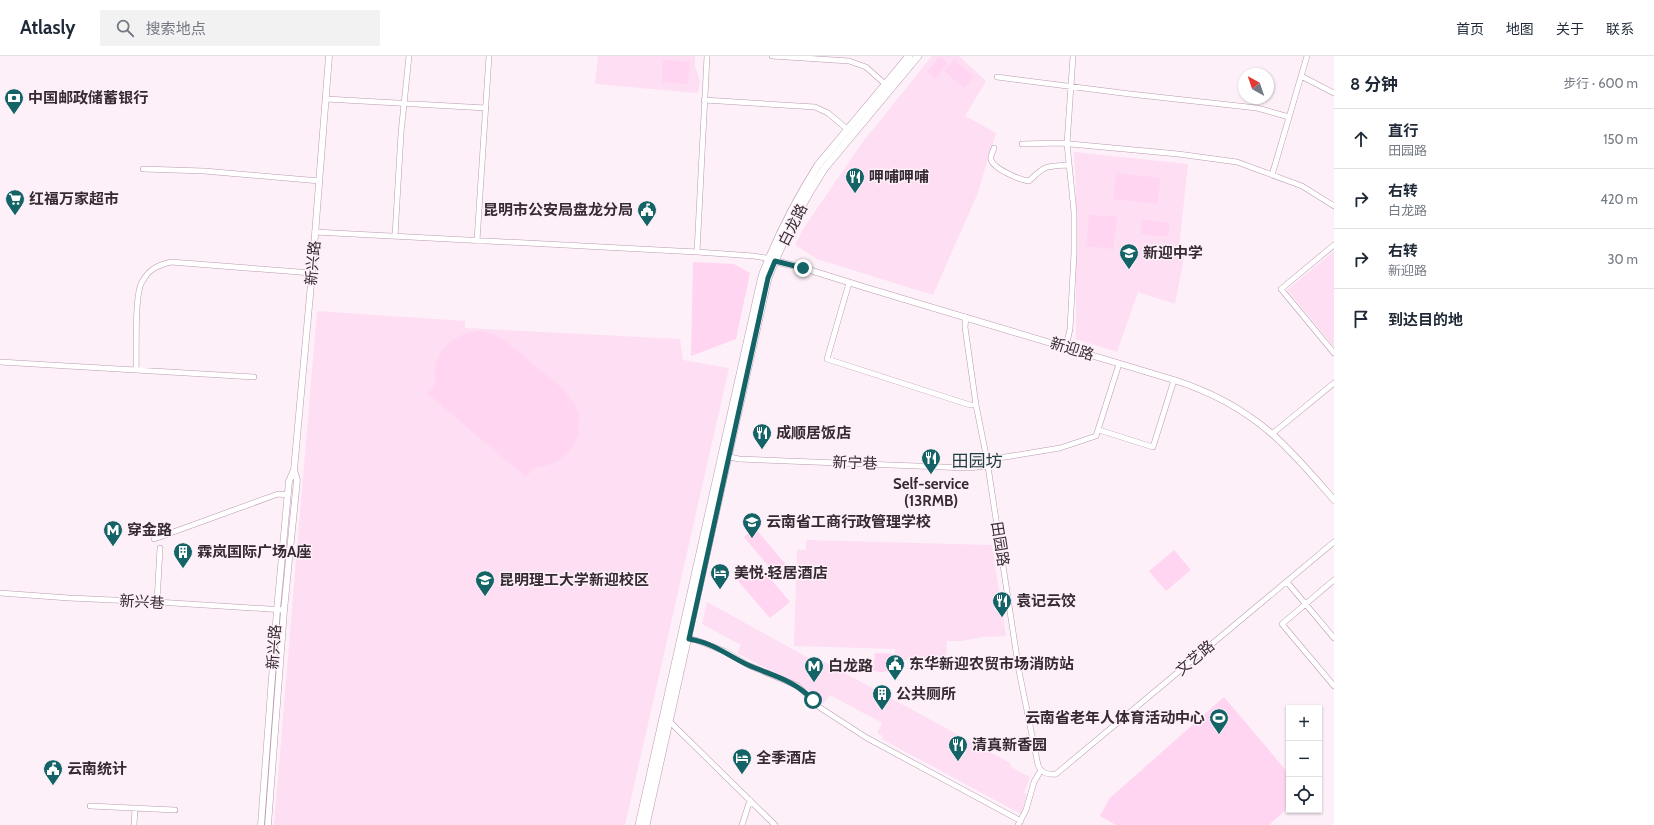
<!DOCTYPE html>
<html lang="zh">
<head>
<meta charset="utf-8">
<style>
	body { margin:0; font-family:Cabin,"Noto Sans SC",sans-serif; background:#f2f2f3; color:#1f2937 }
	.controls { position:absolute; right:12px; bottom:12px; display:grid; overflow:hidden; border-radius:0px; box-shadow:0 1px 3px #0004 }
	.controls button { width:36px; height:36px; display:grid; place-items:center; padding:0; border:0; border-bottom:1px solid #e0e1e3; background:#fff; color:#1f2937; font:20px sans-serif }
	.compass { position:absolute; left:1238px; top:12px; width:36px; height:36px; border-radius:50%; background:#fff; box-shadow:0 1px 3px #0004; rotate:320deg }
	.stop { position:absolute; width:12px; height:12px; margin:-9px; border:3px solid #146467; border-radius:50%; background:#fff }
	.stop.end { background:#146467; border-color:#fff; box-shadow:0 1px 4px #0008 }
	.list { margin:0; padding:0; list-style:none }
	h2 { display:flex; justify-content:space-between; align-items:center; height:52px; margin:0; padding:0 16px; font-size:17px }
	h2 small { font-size:13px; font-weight:400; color:#747a83 }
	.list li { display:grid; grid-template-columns:26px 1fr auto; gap:12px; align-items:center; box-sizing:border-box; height:60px; padding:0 16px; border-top:1px solid #e0e1e3 }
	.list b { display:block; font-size:15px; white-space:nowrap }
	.list p { margin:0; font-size:13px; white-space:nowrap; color:#747a83 }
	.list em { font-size:13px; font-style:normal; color:#747a83 }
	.icon { flex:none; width:22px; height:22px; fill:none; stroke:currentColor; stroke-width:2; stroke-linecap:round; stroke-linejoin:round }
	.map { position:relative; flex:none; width:1334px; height:769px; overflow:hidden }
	header { display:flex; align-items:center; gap:24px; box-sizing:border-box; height:56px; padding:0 20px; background:#fff; border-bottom:1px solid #e0e1e3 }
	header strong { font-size:19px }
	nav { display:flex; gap:22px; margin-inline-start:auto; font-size:14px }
	.search { width:280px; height:36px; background:#f2f2f3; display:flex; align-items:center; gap:10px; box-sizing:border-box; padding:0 14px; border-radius:0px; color:#747a83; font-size:15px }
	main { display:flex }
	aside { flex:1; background:#fff }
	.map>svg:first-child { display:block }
	.built { fill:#fedef3 }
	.park { fill:#ffd5f1 }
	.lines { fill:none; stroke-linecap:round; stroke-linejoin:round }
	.minor-casing { stroke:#ba9baf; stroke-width:6 }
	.tertiary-casing { stroke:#ba9baf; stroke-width:7 }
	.secondary-casing { stroke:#ba9baf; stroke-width:8 }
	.minor { stroke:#fff; stroke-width:5 }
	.tertiary { stroke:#fff; stroke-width:6 }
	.secondary { stroke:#fff; stroke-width:7 }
	.route { stroke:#146467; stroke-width:5 }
	.labels { text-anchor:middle; stroke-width:3; stroke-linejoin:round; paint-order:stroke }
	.poi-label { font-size:15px; font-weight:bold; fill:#372b33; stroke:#fdf0f9; text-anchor:start }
	.street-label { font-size:15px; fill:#372b33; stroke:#fdf0f9 }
	.quarter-label { font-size:17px; fill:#1b3e3f; stroke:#fdf0f9 }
</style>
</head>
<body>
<header>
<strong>Atlasly</strong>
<div class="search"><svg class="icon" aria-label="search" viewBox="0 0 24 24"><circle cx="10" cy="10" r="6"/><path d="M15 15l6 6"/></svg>搜索地点</div>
<nav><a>首页</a><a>地图</a><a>关于</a><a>联系</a></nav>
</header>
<main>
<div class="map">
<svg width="1334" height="769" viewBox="0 0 1334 769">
	<rect width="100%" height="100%" fill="#fdf0f9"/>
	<!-- built -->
	<path class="built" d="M598,0H695V10L700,25L698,37L595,28Z
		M932,0H959L986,25L965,60L996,77L977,139L933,239L817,203L795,189L803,173L862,87Z
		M1074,96L1188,108L1179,191L1186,192L1175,248L1138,236L1117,296L1076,283V131Z
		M1334,195V291L1287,234Z
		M317,255L465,265V272L680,283L683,304L729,312L625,769H274Z
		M806,484L992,489L1006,580L983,581L961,585H947L946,605L895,604V593L794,590L797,494H806Z
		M707,546L814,605L817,602L1010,707L1011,711L1030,721L1024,737L1027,739L1021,758L882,683L883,680L877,677L882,667L830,639L823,648L813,637L737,597L741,589L702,568Z"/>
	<!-- park -->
	<path class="park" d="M940,1L948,8L935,23L927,16Z
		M663,4L690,6L688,28L662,26Z
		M954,4L974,21L964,32L944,15Z
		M1116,117L1160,122L1158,148L1113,143Z
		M1089,159L1117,161L1113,193L1086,190Z
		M1142,163L1170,167L1168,181L1141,178Z
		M693,206L734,208L750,217L736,283L691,300Z
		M481,275L493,278L503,283L563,333L576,350L579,362L578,380L569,396L555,407L534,412L526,421L427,337C429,335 434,331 435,328C436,323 434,315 436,309C441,288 460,276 481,275Z
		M755,472L792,516L781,525L744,481Z
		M1174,494L1191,514L1166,535L1149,515Z
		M758,508L790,546L770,562L738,525Z
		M875,597L896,598L894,612C888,617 880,617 873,614Z
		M1224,641L1289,718V751L1269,769H1116L1100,760L1110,742Z"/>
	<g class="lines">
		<defs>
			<path id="minor" d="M772,0L849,5L866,11L885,28
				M1301,20L1334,37
				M997,21L1130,38L1257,52L1289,61
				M326,43L486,52
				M704,44L815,51L828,57L847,73
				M1022,88L1060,87L1178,98L1237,106L1302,130L1334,150
				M994,92C993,95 990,100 991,104C994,113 1020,124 1029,125C1045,109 1047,110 1069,109
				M143,113L204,115L320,125
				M1272,119L1307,0
				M315,176L697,196L754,200L771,203
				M395,180L401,77L409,0
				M477,185L489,0
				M1334,189L1281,233L1334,297
				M697,196L707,0
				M849,227L827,303L970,349H976
				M966,261L965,271L976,349L987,404L1019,615L1038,709C1041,717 1047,719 1056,718L1334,486
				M1066,291L1070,273L1074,197V156L1067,88L1073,0
				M0,306L254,321
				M136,314C137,296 134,239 142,226C149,213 158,209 171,206L312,217
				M1099,374L1153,391L1174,324
				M1272,378L1334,327
				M725,400L739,403L968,412L988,410
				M987,404L1060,392L1096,380L1119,308
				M154,483L278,438L288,439
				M1334,524L1282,568L1334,630
				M1287,526L1334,582
				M0,537L69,542L157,546L284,554
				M157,546L160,492
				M689,583L696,584L724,595L748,609L798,630L819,651L867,682L1021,765
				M668,664L775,769
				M90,750L175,754
				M134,769L135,752
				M742,769L750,744
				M1018,769L1026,754L1034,726L1041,714"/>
			<path id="tertiary" d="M775,205L803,212L867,232L1174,324C1209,335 1243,353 1271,377C1294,397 1314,421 1334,444
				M261,769L277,554L289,425L294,414L312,217L329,0
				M268,769L284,554L297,424L294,414"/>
			<path id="secondary" d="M639,769L762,220C777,181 796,144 818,109L909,0
				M646,769L768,222C783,184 802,147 824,113L918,0"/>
		</defs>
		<!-- minor casing -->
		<use href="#minor" class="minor-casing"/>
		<!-- tertiary casing -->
		<use href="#tertiary" class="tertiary-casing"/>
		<!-- secondary casing -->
		<use href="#secondary" class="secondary-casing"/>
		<!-- minor -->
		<use href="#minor" class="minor"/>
		<!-- tertiary -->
		<use href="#tertiary" class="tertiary"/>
		<!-- secondary -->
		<use href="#secondary" class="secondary"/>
	</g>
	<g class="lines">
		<!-- route -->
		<path class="route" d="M803,212L775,205L768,222L689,583C711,586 729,600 748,609C773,620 794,624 813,644"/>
	</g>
	<!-- icons -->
	<defs>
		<symbol id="bank-pin" viewBox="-11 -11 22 30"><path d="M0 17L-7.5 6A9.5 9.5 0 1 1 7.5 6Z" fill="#146467" stroke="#fdf0f9"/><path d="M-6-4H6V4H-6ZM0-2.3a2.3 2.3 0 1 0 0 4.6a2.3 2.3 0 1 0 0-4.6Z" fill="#fff"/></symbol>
		<symbol id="restaurant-pin" viewBox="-11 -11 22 30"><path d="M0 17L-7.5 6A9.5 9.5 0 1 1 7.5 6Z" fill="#146467" stroke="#fdf0f9"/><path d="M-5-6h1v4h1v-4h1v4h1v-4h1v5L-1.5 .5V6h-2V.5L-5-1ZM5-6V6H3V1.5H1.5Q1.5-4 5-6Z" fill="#fff"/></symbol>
		<symbol id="supermarket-pin" viewBox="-11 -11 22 30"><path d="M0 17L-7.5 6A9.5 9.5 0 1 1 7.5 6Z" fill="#146467" stroke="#fdf0f9"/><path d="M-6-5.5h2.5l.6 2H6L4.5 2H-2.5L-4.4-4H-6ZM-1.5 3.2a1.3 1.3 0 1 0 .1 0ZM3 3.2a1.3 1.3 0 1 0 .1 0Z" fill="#fff"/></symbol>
		<symbol id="civic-pin" viewBox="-11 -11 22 30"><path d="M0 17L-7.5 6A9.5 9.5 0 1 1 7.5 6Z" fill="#146467" stroke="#fdf0f9"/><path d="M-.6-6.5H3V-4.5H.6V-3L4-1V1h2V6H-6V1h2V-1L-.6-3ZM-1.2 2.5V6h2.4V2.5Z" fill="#fff"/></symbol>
		<symbol id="school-pin" viewBox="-11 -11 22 30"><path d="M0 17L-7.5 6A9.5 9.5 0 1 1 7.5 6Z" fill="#146467" stroke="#fdf0f9"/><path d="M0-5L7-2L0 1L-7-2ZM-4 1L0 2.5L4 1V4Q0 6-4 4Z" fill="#fff"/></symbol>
		<symbol id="metro-pin" viewBox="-11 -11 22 30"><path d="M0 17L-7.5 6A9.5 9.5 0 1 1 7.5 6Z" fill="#146467" stroke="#fdf0f9"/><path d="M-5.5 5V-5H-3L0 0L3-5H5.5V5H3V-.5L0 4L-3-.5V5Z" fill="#fff"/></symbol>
		<symbol id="building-pin" viewBox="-11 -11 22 30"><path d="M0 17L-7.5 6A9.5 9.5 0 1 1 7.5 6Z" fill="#146467" stroke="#fdf0f9"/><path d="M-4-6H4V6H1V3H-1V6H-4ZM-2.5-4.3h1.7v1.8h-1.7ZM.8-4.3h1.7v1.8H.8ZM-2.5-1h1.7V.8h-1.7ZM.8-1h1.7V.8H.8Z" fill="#fff"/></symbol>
		<symbol id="hotel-pin" viewBox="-11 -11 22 30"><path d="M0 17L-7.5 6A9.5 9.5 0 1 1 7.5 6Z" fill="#146467" stroke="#fdf0f9"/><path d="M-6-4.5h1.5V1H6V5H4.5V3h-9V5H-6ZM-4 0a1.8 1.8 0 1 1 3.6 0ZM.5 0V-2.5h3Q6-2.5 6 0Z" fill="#fff"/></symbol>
		<symbol id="university-pin" viewBox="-11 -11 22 30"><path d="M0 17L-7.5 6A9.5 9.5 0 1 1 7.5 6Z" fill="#146467" stroke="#fdf0f9"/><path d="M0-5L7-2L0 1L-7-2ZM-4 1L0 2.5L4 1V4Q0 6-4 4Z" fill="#fff"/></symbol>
		<symbol id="stadium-pin" viewBox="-11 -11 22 30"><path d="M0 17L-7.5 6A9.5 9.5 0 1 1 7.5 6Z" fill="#146467" stroke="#fdf0f9"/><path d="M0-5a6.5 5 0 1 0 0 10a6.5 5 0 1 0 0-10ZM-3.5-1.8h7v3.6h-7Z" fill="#fff"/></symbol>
	</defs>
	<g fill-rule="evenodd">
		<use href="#bank-pin" x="3" y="31" width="22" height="30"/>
		<use href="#restaurant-pin" x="844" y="110" width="22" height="30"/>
		<use href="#supermarket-pin" x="4" y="132" width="22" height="30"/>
		<use href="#civic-pin" x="636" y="143" width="22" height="30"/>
		<use href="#school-pin" x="1118" y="186" width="22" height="30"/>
		<use href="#restaurant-pin" x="751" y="366" width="22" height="30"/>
		<use href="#restaurant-pin" x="920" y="391" width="22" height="30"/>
		<use href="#school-pin" x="741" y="455" width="22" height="30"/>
		<use href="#metro-pin" x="102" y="463" width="22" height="30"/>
		<use href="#building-pin" x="172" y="485" width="22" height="30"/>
		<use href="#hotel-pin" x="709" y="506" width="22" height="30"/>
		<use href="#university-pin" x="474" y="513" width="22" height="30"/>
		<use href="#restaurant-pin" x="991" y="534" width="22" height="30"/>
		<use href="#civic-pin" x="884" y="597" width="22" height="30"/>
		<use href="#metro-pin" x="803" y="599" width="22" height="30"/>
		<use href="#building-pin" x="871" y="627" width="22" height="30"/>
		<use href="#stadium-pin" x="1208" y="651" width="22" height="30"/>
		<use href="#restaurant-pin" x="947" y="678" width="22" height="30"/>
		<use href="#hotel-pin" x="731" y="691" width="22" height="30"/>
		<use href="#civic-pin" x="42" y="702" width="22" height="30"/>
	</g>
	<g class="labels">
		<!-- poi labels -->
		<g class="poi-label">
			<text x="28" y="47">中国邮政储蓄银行</text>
			<text x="869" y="126">呷哺呷哺</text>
			<text x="29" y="148">红福万家超市</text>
			<text x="633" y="159" text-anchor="end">昆明市公安局盘龙分局</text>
			<text x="1143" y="202">新迎中学</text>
			<text x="776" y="382">成顺居饭店</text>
			<text x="931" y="433" text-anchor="middle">Self-service<tspan x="931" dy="17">(13RMB)</tspan></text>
			<text x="766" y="471">云南省工商行政管理学校</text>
			<text x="127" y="479">穿金路</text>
			<text x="197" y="501">霖岚国际广场A座</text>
			<text x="734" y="522">美悦·轻居酒店</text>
			<text x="499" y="529">昆明理工大学新迎校区</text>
			<text x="1016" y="550">袁记云饺</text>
			<text x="909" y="613">东华新迎农贸市场消防站</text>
			<text x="828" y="615">白龙路</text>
			<text x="896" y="643">公共厕所</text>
			<text x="1205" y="667" text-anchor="end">云南省老年人体育活动中心</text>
			<text x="972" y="694">清真新香园</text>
			<text x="756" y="707">全季酒店</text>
			<text x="67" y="718">云南统计</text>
		</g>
		<!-- street labels -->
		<g class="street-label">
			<text transform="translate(793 169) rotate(-63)" y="5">白龙路</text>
			<text transform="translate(313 207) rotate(-85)" y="5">新兴路</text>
			<text transform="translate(1072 293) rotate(17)" y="5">新迎路</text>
			<text transform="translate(855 407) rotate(2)" y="5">新宁巷</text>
			<text transform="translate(1000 488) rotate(81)" y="5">田园路</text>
			<text transform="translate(142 546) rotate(3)" y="5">新兴巷</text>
			<text transform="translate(274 591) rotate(-86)" y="5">新兴路</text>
			<text transform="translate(1195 602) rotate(-40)" y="5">文艺路</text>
		</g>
		<!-- quarter labels -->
		<g class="quarter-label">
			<text x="977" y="411">田园坊</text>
		</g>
	</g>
</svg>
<div class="controls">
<button>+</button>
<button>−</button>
<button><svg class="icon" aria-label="locate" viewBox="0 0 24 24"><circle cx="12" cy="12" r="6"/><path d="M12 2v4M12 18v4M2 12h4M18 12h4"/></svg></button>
</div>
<svg class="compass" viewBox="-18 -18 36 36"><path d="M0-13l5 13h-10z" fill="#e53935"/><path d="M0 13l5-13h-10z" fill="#747a83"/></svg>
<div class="stop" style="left:813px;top:644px"></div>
<div class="stop end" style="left:803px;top:212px"></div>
</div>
<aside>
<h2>8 分钟<small>步行 · 600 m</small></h2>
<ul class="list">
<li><svg class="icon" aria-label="ahead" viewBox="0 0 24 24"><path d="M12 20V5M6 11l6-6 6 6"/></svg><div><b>直行</b><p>田园路</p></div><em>150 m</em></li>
<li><svg class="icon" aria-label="right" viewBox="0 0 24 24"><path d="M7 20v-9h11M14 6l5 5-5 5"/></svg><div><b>右转</b><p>白龙路</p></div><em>420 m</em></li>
<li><svg class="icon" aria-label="right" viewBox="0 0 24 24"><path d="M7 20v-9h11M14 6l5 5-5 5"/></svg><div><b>右转</b><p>新迎路</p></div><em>30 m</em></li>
<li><svg class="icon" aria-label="arrive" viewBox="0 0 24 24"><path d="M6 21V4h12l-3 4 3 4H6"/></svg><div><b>到达目的地</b></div></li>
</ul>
</aside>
</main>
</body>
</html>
